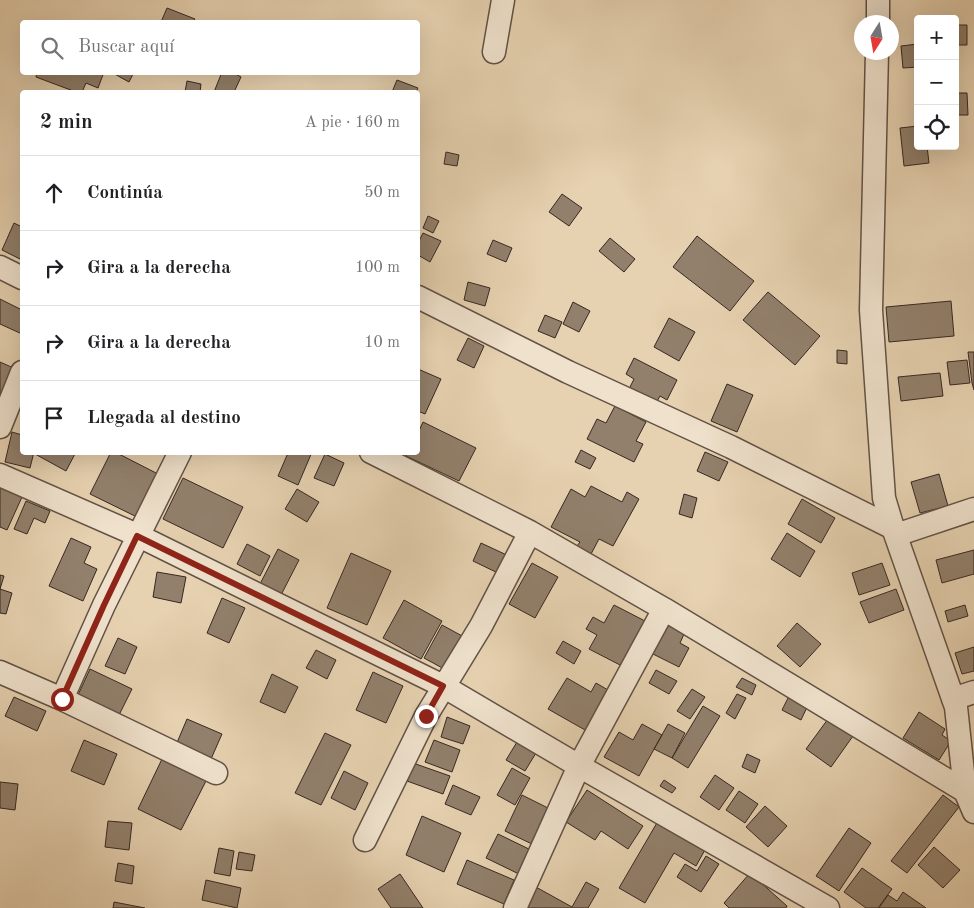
<!DOCTYPE html>
<html lang="es">
<head>
<meta charset="utf-8">
<style>
	body { margin:0; font-family:"Old Standard TT",serif; background:#f6f6f6; color:#202124 }
	.controls { position:absolute; right:15px; top:15px; display:grid; overflow:hidden; border-radius:5px; box-shadow:0 5px 20px #0002 }
	.controls button { width:45px; height:45px; display:grid; place-items:center; padding:0; border:0; border-bottom:1px solid #e0e0e0; background:#fff; color:#202124; font:25px sans-serif }
	.compass { position:absolute; left:854px; top:15px; width:45px; height:45px; border-radius:50%; background:#fff; box-shadow:0 5px 20px #0002; rotate:191deg }
	.stop { position:absolute; width:15px; height:15px; margin:-11px; border:4px solid #8f2418; border-radius:50%; background:#fff }
	.stop.end { background:#8f2418; border-color:#fff; box-shadow:0 1px 5px #0008 }
	.list { margin:0; padding:0; list-style:none }
	h2 { display:flex; justify-content:space-between; align-items:center; height:65px; margin:0; padding:0 20px; font-size:21px }
	h2 small { font-size:16px; font-weight:400; color:#757577 }
	.list li { display:grid; grid-template-columns:32px 1fr auto; gap:15px; align-items:center; box-sizing:border-box; height:75px; padding:0 20px; border-top:1px solid #e0e0e0 }
	.list b { display:block; font-size:19px; white-space:nowrap }
	.list em { font-size:16px; font-style:normal; color:#757577 }
	.icon { flex:none; width:28px; height:28px; fill:none; stroke:currentColor; stroke-width:2; stroke-linecap:round; stroke-linejoin:round }
	.map { position:relative; flex:none; width:974px; height:908px; overflow:hidden }
	.search { position:absolute; background:#fff; box-shadow:0 5px 20px #0002; left:20px; top:20px; width:400px; height:55px; display:flex; align-items:center; gap:12px; box-sizing:border-box; padding:0 18px; border-radius:5px; color:#757577; font-size:19px }
	.panel { position:absolute; background:#fff; box-shadow:0 5px 20px #0002; left:20px; top:90px; width:400px; height:365px; border-radius:5px }
	.map>svg:first-child { display:block }
	.building { fill:#92806c; stroke:#362823 }
	.lines { fill:none; stroke-linecap:round; stroke-linejoin:round }
	.street-casing { stroke:#625246; stroke-width:25 }
	.street { stroke:#efe1cc; stroke-width:22 }
	.route { stroke:#8f2418; stroke-width:6 }
</style>
</head>
<body>
<div class="map">
<svg width="974" height="908" viewBox="0 0 974 908">
	<rect width="100%" height="100%" fill="#e6d1b0"/>
	<filter id="stains"><feTurbulence type="fractalNoise" baseFrequency=".004" numOctaves="4"/><feColorMatrix values="0 0 0 0 .2 0 0 0 0 .09 0 0 0 0 .02 0 0 0 .5 -.17"/></filter>
	<radialGradient id="worn" r=".72"><stop offset=".6" stop-color="#630" stop-opacity="0"/><stop offset="1" stop-color="#630" stop-opacity=".3"/></radialGradient>
	<!-- building -->
	<path class="building" d="M167,8L195,19L193,22H161Z
		M955,25H967V45H955Z
		M918,44V67L903,68L901,46Z
		M37,72H104L98,88L86,83L82,92H76L36,77Z
		M111,72H134L129,82Z
		M222,72H232L241,77L234,92H214Z
		M397,80L418,88L416,92H392Z
		M187,81L201,84L200,92H174L175,91L185,92Z
		M955,93H967L968,115H955Z
		M918,126V146H927L929,163L904,166L900,128Z
		M446,152L459,155L457,166L444,164Z
		M562,194L582,208L569,226L549,212Z
		M428,216L439,221L433,233L423,228Z
		M14,223L22,227V260L2,250Z
		M423,233L441,241L430,262L418,255V243Z
		M697,236L754,281L730,311L673,267Z
		M610,238L635,259L624,272L599,251Z
		M493,240L512,248L506,262L487,254Z
		M468,282L490,288L485,306L464,300Z
		M768,292L820,336L795,365L743,320Z
		M0,299L22,310V334L0,324Z
		M951,301L954,336L889,342L886,307Z
		M573,302L590,311L579,332L563,324Z
		M545,315L562,322L555,338L538,331Z
		M669,318L695,332L679,361L654,347Z
		M468,338L484,346L474,368L457,360Z
		M837,350L847,351V364L837,363Z
		M968,352H974V390L972,383Z
		M634,358L677,380L667,400L660,396L655,405L628,391L634,379L626,374Z
		M967,360L970,383L950,385L947,362Z
		M0,362L18,370L0,411Z
		M418,369L441,379L425,414L418,411Z
		M940,373L943,396L901,401L898,377Z
		M727,384L753,395L737,432L711,421Z
		M615,406L646,422L636,441L643,444L634,462L587,439L597,419L606,423Z
		M423,422L476,448L459,481L406,456L408,452H418V433Z
		M12,432L22,435V452H34L30,468L5,462Z
		M581,450L596,458L590,469L575,462Z
		M36,452H76L66,471L35,454Z
		M111,452H115L160,475L139,518L90,494Z
		M286,452H312L298,485L278,476L288,453Z
		M705,452L728,462L719,481L697,471Z
		M325,454L344,463L334,486L314,478Z
		M939,474L948,506L920,513L911,482Z
		M183,478L243,507L223,548L163,519Z
		M0,486L22,497L7,530L0,527Z
		M591,486L622,502L627,492L639,499L613,546L599,539L591,554L577,546L580,542L551,527L571,489L585,497Z
		M297,489L319,502L307,522L285,509Z
		M684,494L697,498L692,518L679,514Z
		M802,499L835,518L821,543L788,524Z
		M26,501L50,511L45,523L34,518L27,534L14,529Z
		M787,533L815,551L800,577L771,559Z
		M71,538L91,547L84,563L97,569L83,601L49,586Z
		M481,543L511,557L502,575L473,561Z
		M247,544L270,556L260,576L237,564Z
		M278,549L299,560L281,595L260,584Z
		M974,550V574L942,583L936,560Z
		M351,553L391,571L367,625L327,608Z
		M532,563L558,577L535,618L509,604Z
		M882,563L890,585L859,595L852,573Z
		M157,572L186,577L181,603L153,597Z
		M0,575L4,576L0,589L12,593L6,614L0,613Z
		M896,589L904,610L869,623L860,602Z
		M222,598L245,608L229,643L207,633Z
		M404,600L442,621L421,659L383,638Z
		M614,605L645,621L622,666L589,649L597,635L586,629L593,617L604,623Z
		M965,605L968,616L948,622L945,611Z
		M667,622L685,632L680,643L689,648L679,667L651,653Z
		M797,623L821,644L800,667L777,646Z
		M442,625L464,637L446,670L424,658Z
		M118,638L137,647L125,674L105,666Z
		M563,641L581,651L574,664L556,653Z
		M974,647V671L962,674L955,653Z
		M316,650L336,660L327,679L306,668Z
		M90,669L132,689L119,715L78,695Z
		M656,670L677,681L669,694L649,683Z
		M373,672L403,686L386,723L356,710Z
		M272,674L298,687L285,713L260,702Z
		M567,678L591,692L596,683L608,690L585,730L548,709Z
		M742,678L756,685L752,695L736,687Z
		M692,689L705,697L690,719L677,711Z
		M737,694L746,698L735,719L726,713Z
		M789,696L808,705L801,720L782,710Z
		M14,697L46,711L37,731L5,716Z
		M703,706L720,716L688,768L672,758Z
		M919,712L945,729L942,735L951,741L939,760L903,738Z
		M447,717L470,726L463,744L441,737Z
		M187,719L222,734L211,759L176,745Z
		M828,719L853,736L831,767L806,749Z
		M642,724L662,735L639,776L604,757L619,732L633,740Z
		M668,724L685,733L672,758L654,749Z
		M325,733L351,745L321,805L295,793Z
		M84,740L117,754L104,785L71,771Z
		M434,740L460,750L452,772L425,762Z
		M517,742L536,753L525,771L506,760Z
		M747,754L760,760L755,773L742,767Z
		M163,757L207,779L181,830L138,809Z
		M413,763L450,776L443,794L407,781Z
		M512,768L530,778L515,805L497,795Z
		M344,771L368,783L355,810L331,798Z
		M715,775L734,788L719,810L700,797Z
		M664,780L676,788L672,793L660,786Z
		M0,782L18,784L15,810L0,808Z
		M453,785L480,797L471,815L445,804Z
		M587,790L643,826L628,849L601,831L595,840L566,822Z
		M739,791L758,804L745,823L726,810Z
		M522,795L552,810L536,846L505,831Z
		M943,795L959,807L907,873L891,861Z
		M765,806L787,826L768,847L746,827Z
		M422,816L461,833L444,872L406,855Z
		M108,821L132,823L129,850L105,847Z
		M658,821L706,848L696,866L674,853L645,903L619,888Z
		M849,828L871,843L839,891L816,876Z
		M498,834L535,852L523,876L486,858Z
		M934,847L960,870L943,888L918,865Z
		M219,848L234,851L230,876L214,873Z
		M239,852L255,855L252,871L236,869Z
		M706,856L719,864L701,892L677,877L685,864L697,871Z
		M467,860L514,880L504,904L457,884Z
		M118,863L134,866L132,884L115,881Z
		M862,868L892,889L878,908H866L844,892Z
		M750,873L787,906L786,908H729L724,903Z
		M400,874L423,908H391L378,889Z
		M206,880L241,888L237,908L202,900Z
		M586,882L599,889L588,908H522L534,886L572,907Z
		M903,892L926,908H879L888,895L897,901Z
		M114,902L145,908H113Z"/>
	<g class="lines">
		<defs>
			<path id="street" d="M878,22V0
				M494,52L503,0
				M877,52L871,310L884,498L893,528L956,707L965,791L974,812
				M0,267L22,278
				M418,297L568,372L731,447L893,528
				M0,427L22,372
				M371,452L530,532L664,609L965,791
				M0,475L137,535L443,686L579,766L828,908
				M896,535L974,509
				M0,672L62,699L216,773
				M62,699L104,605L180,452
				M953,699L974,692
				M365,840L426,716L481,626L530,532
				M515,908L579,766L664,609"/>
		</defs>
		<!-- street casing -->
		<use href="#street" class="street-casing"/>
		<!-- street -->
		<use href="#street" class="street"/>
	</g>
	<g class="lines">
		<!-- route -->
		<path class="route" d="M62,699L104,605L137,536L443,686L426,716"/>
	</g>
	<rect width="100%" height="100%" filter="url(#stains)"/>
	<rect width="100%" height="100%" fill="url(#worn)"/>
</svg>
<div class="controls">
<button>+</button>
<button>−</button>
<button><svg class="icon" aria-label="locate" viewBox="0 0 24 24"><circle cx="12" cy="12" r="6"/><path d="M12 2v4M12 18v4M2 12h4M18 12h4"/></svg></button>
</div>
<svg class="compass" viewBox="-18 -18 36 36"><path d="M0-13l5 13h-10z" fill="#e53935"/><path d="M0 13l5-13h-10z" fill="#757577"/></svg>
<div class="stop" style="left:62px;top:699px"></div>
<div class="stop end" style="left:426px;top:716px"></div>
<div class="search"><svg class="icon" aria-label="search" viewBox="0 0 24 24"><circle cx="10" cy="10" r="6"/><path d="M15 15l6 6"/></svg>Buscar aquí</div>
<section class="panel">
<h2>2 min<small>A pie · 160 m</small></h2>
<ul class="list">
<li><svg class="icon" aria-label="ahead" viewBox="0 0 24 24"><path d="M12 20V5M6 11l6-6 6 6"/></svg><div><b>Continúa</b></div><em>50 m</em></li>
<li><svg class="icon" aria-label="right" viewBox="0 0 24 24"><path d="M7 20v-9h11M14 6l5 5-5 5"/></svg><div><b>Gira a la derecha</b></div><em>100 m</em></li>
<li><svg class="icon" aria-label="right" viewBox="0 0 24 24"><path d="M7 20v-9h11M14 6l5 5-5 5"/></svg><div><b>Gira a la derecha</b></div><em>10 m</em></li>
<li><svg class="icon" aria-label="arrive" viewBox="0 0 24 24"><path d="M6 21V4h12l-3 4 3 4H6"/></svg><div><b>Llegada al destino</b></div></li>
</ul>
</section>
</div>
</body>
</html>
